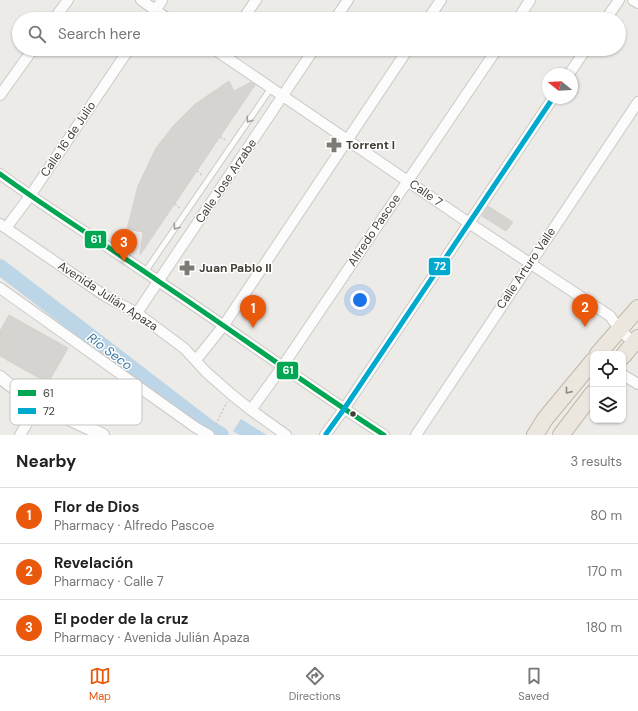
<!DOCTYPE html>
<html lang="en">
<head>
<meta charset="utf-8">
<style>
	body { margin:0; font-family:"DM Sans",sans-serif; background:#f6f6f6; color:#222 }
	.controls { position:absolute; right:12px; bottom:12px; display:grid; overflow:hidden; border-radius:8px; box-shadow:0 1px 3px #0004 }
	.controls button { width:36px; height:36px; display:grid; place-items:center; padding:0; border:0; border-bottom:1px solid #e0e0e0; background:#fff; color:#222; font:20px sans-serif }
	.compass { position:absolute; left:542px; top:68px; width:36px; height:36px; border-radius:50%; background:#fff; box-shadow:0 1px 3px #0004; rotate:288deg }
	.you { position:absolute; left:360px; top:300px; width:14px; height:14px; margin:-10px; border:3px solid #fff; border-radius:50%; background:#1a73e8; box-shadow:0 0 0 6px #1a73e833 }
	.badge { display:grid; place-items:center; width:26px; height:26px; border-radius:50%; background:#ea580c; color:#fff; font-size:13px; font-weight:700 }
	.pin { position:absolute; translate:-50% -33px; filter:drop-shadow(0 1px 2px #0008) }
	.pin::after { content:''; position:absolute; top:21px; width:14px; height:12px; background:inherit; clip-path:polygon(0 0,100% 0,50% 100%) }
	.list { margin:0; padding:0; list-style:none }
	h2 { display:flex; justify-content:space-between; align-items:center; height:52px; margin:0; padding:0 16px; font-size:17px }
	h2 small { font-size:13px; font-weight:400; color:#767676 }
	.list li { display:grid; grid-template-columns:26px 1fr auto; gap:12px; align-items:center; box-sizing:border-box; height:56px; padding:0 16px; border-top:1px solid #e0e0e0 }
	.list b { display:block; font-size:15px; white-space:nowrap }
	.list p { margin:0; font-size:13px; white-space:nowrap; color:#767676 }
	.list em { font-size:13px; font-style:normal; color:#767676 }
	.icon { flex:none; width:22px; height:22px; fill:none; stroke:currentColor; stroke-width:2; stroke-linecap:round; stroke-linejoin:round }
	.map { position:relative; flex:none; width:638px; height:435px; overflow:hidden }
	.search { position:absolute; background:#fff; box-shadow:0 1px 3px #0004; left:12px; right:12px; top:12px; height:44px; display:flex; align-items:center; gap:10px; box-sizing:border-box; padding:0 14px; border-radius:22px; color:#767676; font-size:15px }
	.sheet { height:220px; background:#fff }
	nav { display:flex; justify-content:space-around; align-items:center; box-sizing:border-box; height:56px; border-top:1px solid #e0e0e0; background:#fff; font-size:11px; color:#767676 }
	nav a { display:grid; justify-items:center; gap:2px }
	nav .on { color:#ea580c }
	.map>svg:first-child { display:block }
	.water { fill:#bcd6e7 }
	.lines { fill:none; stroke-linecap:round; stroke-linejoin:round }
	.river { stroke:#bcd6e7; stroke-width:16 }
	.building { fill:#d6d4d0; stroke:#d5d2ce }
	.service-casing { stroke:#cbc9c5; stroke-width:7 }
	.minor-casing { stroke:#cbc9c5; stroke-width:12 }
	.tertiary-casing { stroke:#cbc9c5; stroke-width:14 }
	.trunk-casing { stroke:#c2b7a6; stroke-width:18 }
	.path { stroke:#cbcac6; stroke-width:1.5; stroke-dasharray:2 2; stroke-linecap:butt }
	.service { stroke:#fcfcfc; stroke-width:5 }
	.minor { stroke:#fcfcfc; stroke-width:10 }
	.tertiary { stroke:#fcfcfc; stroke-width:12 }
	.trunk { stroke:#ece7de; stroke-width:16 }
	.bus-1-casing { stroke:#fff; stroke-width:8 }
	.bus-2-casing { stroke:#fff; stroke-width:8 }
	.bus-1 { stroke:#00a651; stroke-width:5 }
	.bus-2 { stroke:#00a9ce; stroke-width:5 }
	.oneway { stroke:#9f9c98 }
	.oneway2 { stroke:#8e8a81 }
	.bus-dot { fill:#423d35; stroke:#fff; stroke-width:1.5 }
	.labels { text-anchor:middle; stroke-width:3; stroke-linejoin:round; paint-order:stroke }
	.street-label { font-size:12px; fill:#423d35; stroke:#fff }
	.poi-label { font-size:12px; font-weight:bold; fill:#423d35; stroke:#fff; text-anchor:start }
	.water-label { font-size:13px; font-style:italic; fill:#3b77a1; stroke:#fff }
	.key { fill:#fff; stroke:#c6c5c2; stroke-width:1 }
	.key-label { font-size:11px; fill:#423d35 }
	.line-badge { stroke:#fff; stroke-width:1.5 }
	.badge-label { font-size:11px; text-anchor:middle; font-weight:bold; fill:#fff }
</style>
</head>
<body>
<div class="map">
<svg width="638" height="435" viewBox="0 0 638 435">
	<rect width="100%" height="100%" fill="#edebe8"/>
	<!-- water -->
	<path class="water" d="M241,419L267,435H239L233,431Z"/>
	<g class="lines">
		<!-- river -->
		<path class="river" d="M0,267L211,429L221,435"/>
	</g>
	<!-- building -->
	<path class="building" d="M229,81L234,91L251,82L255,85L140,255L143,232L127,229L138,186L156,148L174,125L194,105Z
		M488,206L513,222L506,231L482,216Z
		M9,315L68,348L48,383L0,356V331Z"/>
	<g class="lines">
		<defs>
			<path id="service" d="M145,272L271,88"/>
			<path id="minor" d="M141,0L168,19
				M633,0L638,3
				M54,19L68,0
				M150,19L162,0
				M243,19L256,0
				M335,19L348,0
				M428,19L441,0
				M518,19L530,0
				M606,19L619,0
				M214,49L469,223L610,316L619,329L634,343
				M569,74L586,49
				M0,95L33,49
				M0,174C52,212 108,246 161,283C236,333 308,386 384,435
				M0,224L105,296L137,313L185,349L206,372L231,394L251,410L286,435
				M6,228L30,196L129,49
				M0,288L195,427L209,435
				M137,313L314,49
				M196,360L224,325L408,49
				M623,375L638,384
				M251,410L282,367L497,49
				M20,435L38,405
				M325,435L344,409L553,98
				M416,435L638,102"/>
			<path id="tertiary" d="M0,377C30,403 67,418 103,435"/>
			<path id="trunk" d="M598,354L638,308
				M623,356L638,338
				M535,435L545,419L593,361
				M561,435L593,393"/>
		</defs>
		<!-- service casing -->
		<use href="#service" class="service-casing"/>
		<!-- minor casing -->
		<use href="#minor" class="minor-casing"/>
		<!-- tertiary casing -->
		<use href="#tertiary" class="tertiary-casing"/>
		<!-- trunk casing -->
		<use href="#trunk" class="trunk-casing"/>
		<!-- path -->
		<path class="path" d="M220,137L227,141
			M197,171L203,176
			M175,204L181,209
			M214,428L227,402"/>
		<!-- service -->
		<use href="#service" class="service"/>
		<!-- minor -->
		<use href="#minor" class="minor"/>
		<!-- tertiary -->
		<use href="#tertiary" class="tertiary"/>
		<!-- trunk -->
		<use href="#trunk" class="trunk"/>
		<defs>
			<path id="bus-1" d="M0,174C52,212 108,246 161,283C236,333 308,386 384,435"/>
			<path id="bus-2" d="M326,434L344,409L553,98"/>
		</defs>
		<!-- bus-1 casing -->
		<use href="#bus-1" class="bus-1-casing"/>
		<!-- bus-2 casing -->
		<use href="#bus-2" class="bus-2-casing"/>
		<!-- bus-1 -->
		<use href="#bus-1" class="bus-1"/>
		<!-- bus-2 -->
		<use href="#bus-2" class="bus-2"/>
	</g>
	<!-- one-way arrows -->
	<defs><path id="oneway-chevron" d="M-2-3.5L2.5 0L-2 3.5" fill="none" stroke-width="1.6" stroke-linecap="round" stroke-linejoin="round"/></defs>
	<g class="oneway">
		<use href="#oneway-chevron" transform="translate(249 120) rotate(124)"/>
		<use href="#oneway-chevron" transform="translate(176 227) rotate(124)"/>
	</g>
	<use class="oneway2" href="#oneway-chevron" transform="translate(568 391) rotate(129)"/>
	<!-- icons -->
	<defs>
		<symbol id="pharmacy-bare" viewBox="-9 -9 18 18"><path d="M-2-6h4v4h4v4h-4v4h-4v-4h-4v-4h4Z" fill="#7e7a74" stroke="#fff" stroke-width="2.5" paint-order="stroke"/></symbol>
	</defs>
	<g fill-rule="evenodd">
		<use href="#pharmacy-bare" x="323" y="134" width="22" height="22"/>
		<use href="#pharmacy-bare" x="176" y="257" width="22" height="22"/>
	</g>
	<!-- markers -->
	<circle class="bus-dot" cx="353" cy="414" r="3.5"/>
	<g class="labels">
		<!-- street labels -->
		<g class="street-label">
			<text transform="translate(68 139) rotate(-56)" y="4">Calle 16 de Julio</text>
			<text transform="translate(226 181) rotate(-56)" y="4">Calle Jose Arzabe</text>
			<text transform="translate(426 193) rotate(35)" y="4">Calle 7</text>
			<text transform="translate(374 230) rotate(-56)" y="4">Alfredo Pascoe</text>
			<text transform="translate(526 268) rotate(-56)" y="4">Calle Arturo Valle</text>
			<text transform="translate(108 296) rotate(33)" y="4">Avenida Julián Apaza</text>
		</g>
		<!-- poi labels -->
		<g class="poi-label">
			<text x="346" y="149">Torrent I</text>
			<text x="199" y="272">Juan Pablo II</text>
		</g>
		<!-- water labels -->
		<g class="water-label">
			<text transform="translate(110 351) rotate(37)" y="5">Río Seco</text>
		</g>
	</g>
	<!-- legend -->
	<rect x="10" y="379" width="132" height="46" rx="6" class="key"/>
	<rect x="18" y="390" width="18" height="6" fill="#00a651"/>
	<rect x="18" y="408" width="18" height="6" fill="#00a9ce"/>
	<g class="key-label">
		<text x="43" y="397">61</text>
		<text x="43" y="415">72</text>
	</g>
	<g class="line-badge">
		<rect x="84" y="230" width="23" height="19" rx="4" fill="#00a651"/>
		<rect x="428" y="257" width="23" height="19" rx="4" fill="#00a9ce"/>
		<rect x="276" y="361" width="23" height="19" rx="4" fill="#00a651"/>
	</g>
	<g class="badge-label">
		<text x="96" y="243">61</text>
		<text x="440" y="270">72</text>
		<text x="288" y="374">61</text>
	</g>
</svg>
<div class="controls">
<button><svg class="icon" aria-label="locate" viewBox="0 0 24 24"><circle cx="12" cy="12" r="6"/><path d="M12 2v4M12 18v4M2 12h4M18 12h4"/></svg></button>
<button><svg class="icon" aria-label="layers" viewBox="0 0 24 24"><path d="M12 4l9 5-9 5-9-5zM3 14l9 5 9-5"/></svg></button>
</div>
<svg class="compass" viewBox="-18 -18 36 36"><path d="M0-13l5 13h-10z" fill="#e53935"/><path d="M0 13l5-13h-10z" fill="#767676"/></svg>
<div class="you"></div>
<div class="pin badge" style="left:253px;top:328px">1</div>
<div class="pin badge" style="left:585px;top:327px">2</div>
<div class="pin badge" style="left:124px;top:262px">3</div>
<div class="search"><svg class="icon" aria-label="search" viewBox="0 0 24 24"><circle cx="10" cy="10" r="6"/><path d="M15 15l6 6"/></svg>Search here</div>
</div>
<section class="sheet">
<h2>Nearby<small>3 results</small></h2>
<ul class="list">
<li><span class="badge">1</span><div><b>Flor de Dios</b><p>Pharmacy · Alfredo Pascoe</p></div><em>80 m</em></li>
<li><span class="badge">2</span><div><b>Revelación</b><p>Pharmacy · Calle 7</p></div><em>170 m</em></li>
<li><span class="badge">3</span><div><b>El poder de la cruz</b><p>Pharmacy · Avenida Julián Apaza</p></div><em>180 m</em></li>
</ul>
</section>
<nav>
<a class="on"><svg class="icon" aria-label="map" viewBox="0 0 24 24"><path d="M3 6l6-2 6 2 6-2v14l-6 2-6-2-6 2zM9 4v14M15 6v14"/></svg>Map</a>
<a><svg class="icon" aria-label="directions" viewBox="0 0 24 24"><path d="M12 3l9 9-9 9-9-9zM9 14v-3h6M13 9l2 2-2 2"/></svg>Directions</a>
<a><svg class="icon" aria-label="saved" viewBox="0 0 24 24"><path d="M7 4h10v16l-5-4-5 4z"/></svg>Saved</a>
</nav>
</body>
</html>
